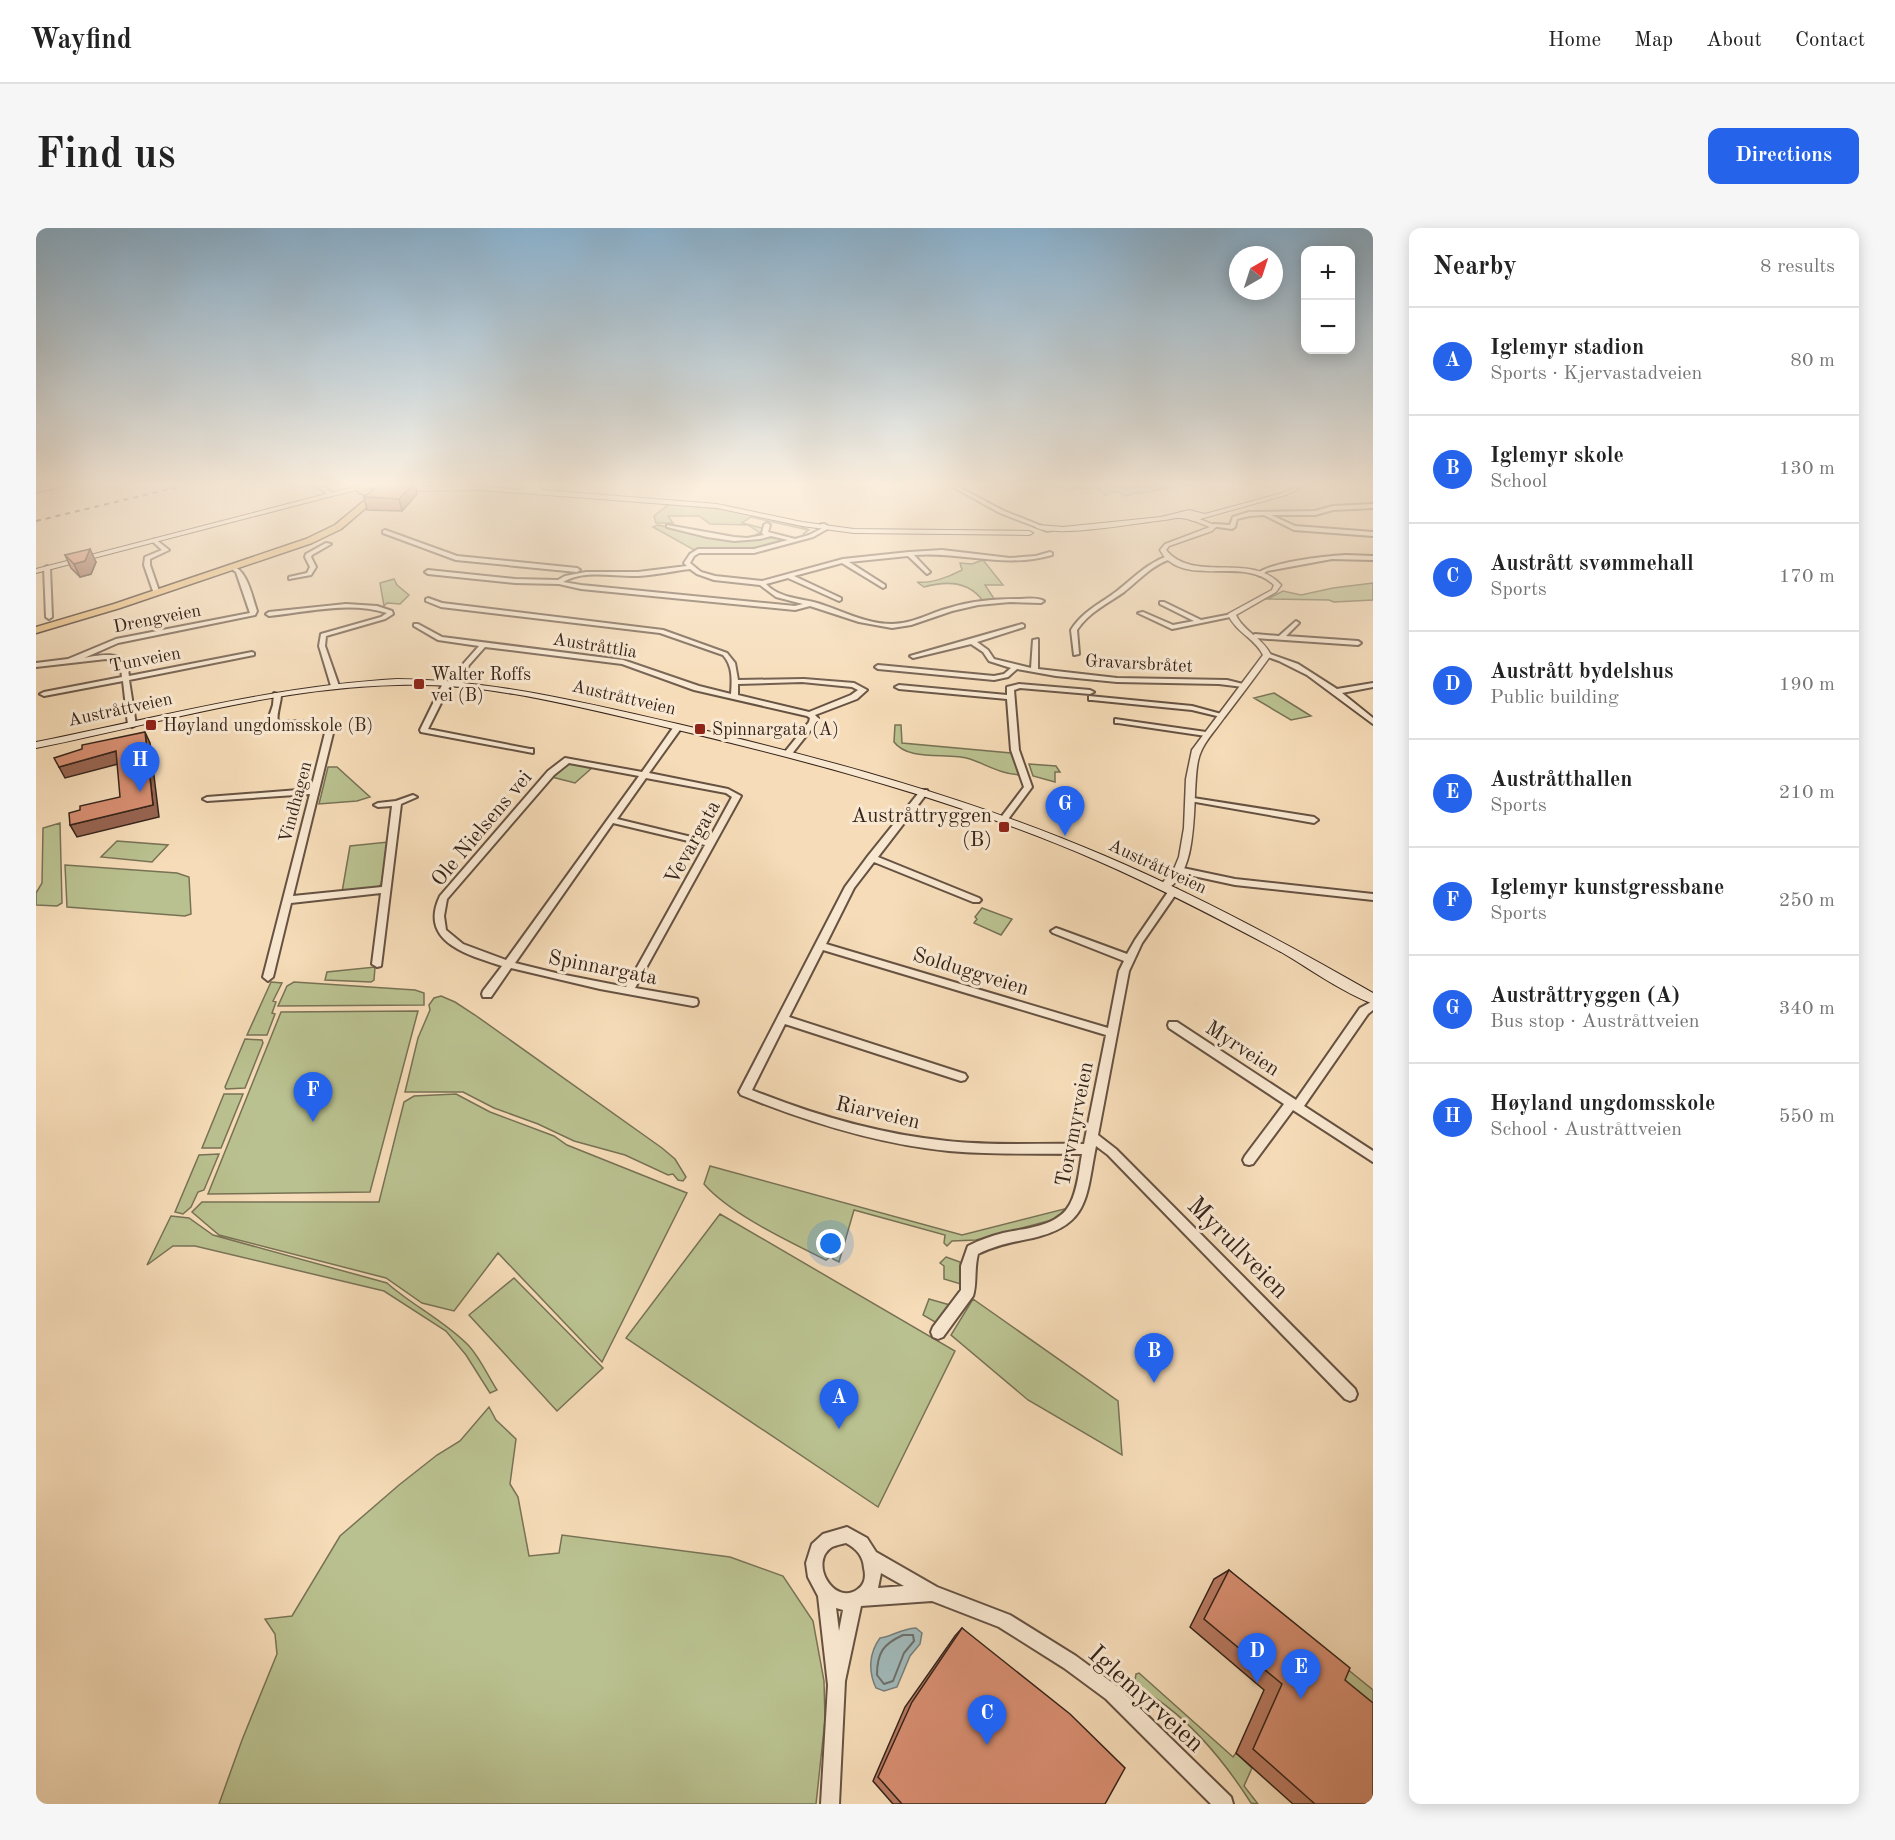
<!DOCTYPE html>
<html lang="en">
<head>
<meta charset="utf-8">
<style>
	body { margin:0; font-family:"Old Standard TT",serif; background:#f6f6f6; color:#222 }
	.controls { position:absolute; right:18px; top:18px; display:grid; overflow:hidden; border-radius:12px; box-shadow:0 3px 15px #0003 }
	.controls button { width:54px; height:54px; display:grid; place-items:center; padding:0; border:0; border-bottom:2px solid #e0e0e0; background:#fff; color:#222; font:30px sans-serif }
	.compass { position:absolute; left:1193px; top:18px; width:54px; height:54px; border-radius:50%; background:#fff; box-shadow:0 3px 15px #0003; rotate:39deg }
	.you { position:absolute; left:795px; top:1016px; width:21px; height:21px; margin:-15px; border:4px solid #fff; border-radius:50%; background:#1a73e8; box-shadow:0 0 0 9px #1a73e833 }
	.badge { display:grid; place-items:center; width:39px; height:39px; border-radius:50%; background:#2563eb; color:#fff; font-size:20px; font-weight:700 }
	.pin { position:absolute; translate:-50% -50px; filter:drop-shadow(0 2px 3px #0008) }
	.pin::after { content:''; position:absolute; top:32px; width:21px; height:18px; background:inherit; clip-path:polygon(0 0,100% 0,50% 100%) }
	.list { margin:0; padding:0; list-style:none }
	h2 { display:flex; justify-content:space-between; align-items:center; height:78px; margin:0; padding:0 24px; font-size:26px }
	h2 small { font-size:20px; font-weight:400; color:#767676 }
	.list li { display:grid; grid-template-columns:39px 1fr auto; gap:18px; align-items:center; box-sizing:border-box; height:108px; padding:0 24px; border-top:2px solid #e0e0e0 }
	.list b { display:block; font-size:22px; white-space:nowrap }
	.list p { margin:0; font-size:20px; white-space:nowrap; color:#767676 }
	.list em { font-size:20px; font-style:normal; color:#767676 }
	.map { position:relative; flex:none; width:1337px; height:1576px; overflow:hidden; border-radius:12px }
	header { display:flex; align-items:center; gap:36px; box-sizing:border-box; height:84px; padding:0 30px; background:#fff; border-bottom:2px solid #e0e0e0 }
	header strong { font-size:28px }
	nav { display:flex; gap:33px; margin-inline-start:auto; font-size:21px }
	.intro { display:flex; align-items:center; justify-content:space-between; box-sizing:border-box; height:144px; padding:0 36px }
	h1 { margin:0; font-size:42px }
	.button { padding:15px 27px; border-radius:12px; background:#2563eb; color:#fff; font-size:21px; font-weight:700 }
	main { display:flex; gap:36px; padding:0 36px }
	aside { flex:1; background:#fff; border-radius:12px; box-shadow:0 3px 15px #0003 }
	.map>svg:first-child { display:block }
	.green { fill:#bac190; stroke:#787255; stroke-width:1.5 }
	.water { fill:#a1b9ba; stroke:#767d7a; stroke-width:1.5 }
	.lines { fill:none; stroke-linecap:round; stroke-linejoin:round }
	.shore-far1 { stroke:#6c6e6a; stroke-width:1.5 }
	.shore { stroke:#6c6e6a; stroke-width:2 }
	.minor-casing { stroke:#665242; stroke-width:4 }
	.tertiary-casing { stroke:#665242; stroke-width:3 }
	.secondary-casing { stroke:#36241a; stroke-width:2 }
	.primary-casing { stroke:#36241a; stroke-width:3 }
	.minor { fill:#f9e8d1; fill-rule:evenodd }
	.tertiary { fill:#f9e8d1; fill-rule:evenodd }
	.secondary { fill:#f9e8d1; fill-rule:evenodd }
	.primary { fill:#ebbe7c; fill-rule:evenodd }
	.rail { stroke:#36241a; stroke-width:2; stroke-dasharray:5 5; stroke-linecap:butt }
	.wall { fill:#b97a61; stroke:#36241a; stroke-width:1.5 }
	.shaded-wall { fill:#96634f; stroke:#36241a; stroke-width:1.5 }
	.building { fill:#d78e71; stroke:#36241a; stroke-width:1.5 }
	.poi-dot { fill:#8f2418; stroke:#f9e8d1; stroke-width:2 }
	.labels { text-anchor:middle; stroke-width:6; stroke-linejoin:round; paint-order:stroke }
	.far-street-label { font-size:18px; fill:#36241a; stroke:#f9e8d1 }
	.far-poi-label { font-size:18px; fill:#36241a; stroke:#f9e8d1; text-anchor:start }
	.poi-label { font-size:21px; fill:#36241a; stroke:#f9e8d1; text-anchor:end }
	.street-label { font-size:21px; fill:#36241a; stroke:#f9e8d1 }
	.near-street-label { font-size:26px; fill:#36241a; stroke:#f9e8d1 }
</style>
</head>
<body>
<header>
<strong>Wayfind</strong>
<nav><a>Home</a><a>Map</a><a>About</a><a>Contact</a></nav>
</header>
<div class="intro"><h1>Find us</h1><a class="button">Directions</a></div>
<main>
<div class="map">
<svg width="1337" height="1576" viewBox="0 0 1337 1576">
	<rect width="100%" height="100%" fill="#f6dcb8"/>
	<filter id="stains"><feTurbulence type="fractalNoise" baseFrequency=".00333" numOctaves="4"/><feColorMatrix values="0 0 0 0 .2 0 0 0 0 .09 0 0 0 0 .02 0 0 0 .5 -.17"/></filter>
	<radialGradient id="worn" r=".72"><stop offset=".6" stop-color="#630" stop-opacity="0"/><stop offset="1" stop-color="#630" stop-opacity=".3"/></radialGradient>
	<!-- green -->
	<path class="green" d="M633,276L696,282L764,298L773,302L767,306L772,302L715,289L706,295L726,300L728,306L719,307L724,305L712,297L674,296L663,288H632L637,295H620L618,288Z
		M622,297C646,302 671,308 695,311C714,313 732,307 751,311L715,322L676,320L660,323L617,299Z
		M947,332L967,357H949L959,372L947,373C932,352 909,353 888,359L881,354C894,356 913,349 926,342L924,335L936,336Z
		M358,351L361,357L373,367L364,376L351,375L348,378L344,355Z
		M1337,355V372L1298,374L1293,372L1232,371L1247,363L1265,367L1297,360Z
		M1238,465L1275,488L1255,492L1218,470Z
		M859,497H865L866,515L975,525L984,547C965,546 951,537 934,531C912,524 873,534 858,514Z
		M535,535L557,539L539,555L516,549L529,537Z
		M993,536L1020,538L1024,544H1019V554L997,548Z
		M292,539H301L334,569L321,573L283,576Z
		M24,595L26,675L21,678L0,677V665L6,655L7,600Z
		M81,613L132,617L116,634L65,629Z
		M352,614L345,657L337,661L306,664L314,618Z
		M29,637L141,645L153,649L155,686L149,688L31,679Z
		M946,680L976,691L965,707L938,695L941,691L939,689Z
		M339,739L338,752L335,754L289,752L291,744Z
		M235,754L246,755L237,773L240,774L236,785L239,786L231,807H211Z
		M258,754L379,762L388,765V777L242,778L251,758Z
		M405,768L419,774L439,787L626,920L639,931L650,949L647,953L642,952L637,946L632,947L589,927L538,913L502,896L458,880L427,864H369L382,810L394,782L393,777L398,770Z
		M382,783L334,964L172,966L245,784Z
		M209,811L226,812L227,815L209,860L190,861L189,859Z
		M188,866H207L185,920H166Z
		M420,866L454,884L518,908L531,917L651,965L566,1134L462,1025L418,1083L386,1075L350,1050L183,1007L156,984L166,974H343L368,874L378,868Z
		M183,926L168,962L162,964L155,979L147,986L139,984L163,927Z
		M674,938L926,1007L1032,980L1030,985L1016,992L940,1012L916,1013L911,1018L908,1015L909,1007L818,982L803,1034L797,1031L796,1027L790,1032C754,1014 694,986 668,956Z
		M684,986L919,1123L842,1279L590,1110Z
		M135,988L153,990L177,1007L351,1055C377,1078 409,1093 433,1118C444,1130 452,1148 461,1162L454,1165L430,1127L410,1103L348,1063L159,1018H137L111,1037Z
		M910,1029L924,1034L928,1057L908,1051V1038L904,1035Z
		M478,1050L567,1140L521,1183L433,1087Z
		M893,1071L914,1077L905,1093L899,1094L887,1087Z
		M937,1071L1082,1173L1086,1227L992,1172L915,1107Z
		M453,1179L460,1192L480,1211L474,1256L482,1269L493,1328L523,1325L526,1307L694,1329L747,1348L777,1393L788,1453L789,1492L780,1576H183L206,1512L241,1426L239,1406L229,1391L256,1388L304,1308L363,1257L401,1227L424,1213Z
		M1305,1436L1337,1462V1490L1309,1467Z
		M1103,1445L1197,1529L1200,1525L1216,1540L1208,1558L1222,1576L1215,1575C1187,1531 1146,1481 1098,1458L1100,1446Z"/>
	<!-- water -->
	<path class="water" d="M1000,254H1143L1150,257L1088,268L1083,264L1071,265L1072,267L1070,268L1060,260L1034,261Z
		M880,1400L886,1405L884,1416L874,1428L861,1459L848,1463L840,1460C832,1443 833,1425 844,1410C855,1409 864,1401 880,1400Z"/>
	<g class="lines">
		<!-- shore-far1 -->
		<path class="shore-far1" d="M1061,254C1071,260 1080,257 1090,261L1140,254"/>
		<!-- shore -->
		<path class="shore" d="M867,1407H877L878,1413L868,1425L857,1453L848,1456L841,1447C841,1425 847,1416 867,1407Z"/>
		<defs>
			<path id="minor" d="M35,254H43L0,264V260Z
				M271,254C281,254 290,259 297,266L292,267L287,262Z
				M402,254H406L405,256L407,259L400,258Z
				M908,254H913L968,283L1016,302L1011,303L964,285Z
				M1337,276V280L1297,282L1279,287H1235L1259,298L1337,304V308L1258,302L1228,287L1213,288L1201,291L1199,299L1196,301L1175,298L1178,296L1194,297L1197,289L1213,284L1279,283L1297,278Z
				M731,295L734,297L732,304L759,311L773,307L787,300L785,296H789L793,300L777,309L718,325H663L658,328L654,335L665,344L679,348L726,353L807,331L873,324L906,322L974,330L1000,328L1014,324L1016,325V327C969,341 925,323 878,327L893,343L894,344L891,346L872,328L813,334L849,357V359L847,360L806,335L758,348L805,370V372L803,373L752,350L730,356C743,370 763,370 781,375C805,382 829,396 856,396C876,396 894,385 913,380C935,373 958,371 981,371C990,371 1001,369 1008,373L1005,375L974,374L942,377L916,383L875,397L856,400L823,394L774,378L759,382L545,361L523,356L479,355L392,346L389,344L392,342L479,351L522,352L529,348L550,344H602L651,338L648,335L654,326L662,321H718L752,312L735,308L724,311L698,313L671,309L631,299V297L698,309L711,310L728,307L726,305L728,297ZM654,341L661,346L678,352L724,357L740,369L767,376L759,378L545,357L527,354C549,341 578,349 602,348C620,347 637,343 654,341Z
				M349,302L421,328L541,340L544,342L541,344L420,332L347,305V303Z
				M119,311L133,322L114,331V337L123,363L120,365L117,363L108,337L109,329L126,322L116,313Z
				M290,315L295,316L276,327L275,329L280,339L275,347L253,351V349L271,345L274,339L269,329L270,326Z
				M1310,327L1337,328V332L1296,331L1231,343L1224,348L1221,346C1234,334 1290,328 1310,327Z
				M1132,328L1134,329V331C1115,338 1103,352 1088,364C1071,376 1053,384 1041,402L1043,426L1038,427L1035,402C1047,383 1064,376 1081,363C1098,350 1111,335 1132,328Z
				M11,338L14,340L16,389L13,391L10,389L8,340Z
				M194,338C211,339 216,369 221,383L219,387L82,415L48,430C60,428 85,422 91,437C93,440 92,444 93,448L216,424L218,425V427L93,452L100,497L96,499L92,497L87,453L8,468L4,466L8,464L86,449C85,437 83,433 70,431L0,439V435L32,431L80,411L214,385L200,344L194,340Z
				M392,370L406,375L627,402L691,425L699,435L702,452L768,451L818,455L831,462L821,471L779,487L782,490L781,494L755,527H752L748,525L773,494L774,490L771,488L658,462L586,436L449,419L433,437L422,456H418L416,455L428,435L443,418L402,412L378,398V396H382L406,409L587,432L663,458L695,466C696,452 697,438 687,427L624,405L405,379L390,373V371ZM766,454L816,459L822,462L815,467L773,484L702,467V456Z
				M1124,374H1128L1165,392L1196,386L1199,388L1136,401L1102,385L1107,384L1137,397L1158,393L1124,376Z
				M310,376L341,378L356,383L357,386L349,391L290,408L289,418L303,458L299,460L295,458L283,418L285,406L345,389L351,385C313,373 272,384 233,388L230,386L233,384Z
				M1260,393L1263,395L1250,408L1322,413L1325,415L1322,417L1219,410L1216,408L1219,406L1243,408Z
				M986,396L988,397V399L941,414L952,422L958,431L995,440L997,412L1002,411V441L1081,450L1191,452L1211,457L1207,459L1183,456L1081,454L1020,448L981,441L972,449L958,452L842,441L839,439L842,437L958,448L968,446L975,440L953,433L947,424L935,416L877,430L874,428Z
				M1231,425L1262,436L1301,461L1337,455V459L1306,465L1337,490V496L1271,447L1243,433L1229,428V426Z
				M411,453L415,455L392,501L494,521H497V525L385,504L384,502L407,455Z
				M983,456L1054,462L1058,464L1054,466L984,460L978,462L983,522L996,559L970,594L967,595L963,592L988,559L975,522L971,471L863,461L859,459L863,457L971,467V459Z
				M238,465L245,467C245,475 240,487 242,493L293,494L297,496L298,501L257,668L346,659L356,578L342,579L338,577L342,575L360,573L377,567L381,569L365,576L345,738L341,739L336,736L345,665L255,675L237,749L232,753L227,749L274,566L171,573L167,571L171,569L275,561L290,501V498L236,497L233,489L237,477Z
				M1053,468L1156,478L1189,487L1185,489L1156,482L1056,472H1053Z
				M1079,491L1170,504L1174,506L1170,508L1082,495H1079Z
				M639,497L646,499L613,545L692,561L705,568L599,760L657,770L661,771L662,774L661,777L657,778L564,761L475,740L455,769H447L446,766L447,763L466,738C432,727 382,714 404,668L512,543L529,530L606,544ZM533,535L603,548L470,732L427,716L410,702L408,688L411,671L518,547ZM610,550L690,565L696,569L672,613L581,591ZM577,595L669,617L590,759L524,746L479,735Z
				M885,562H891L892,564L842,629L943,670L945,672L943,674H937L838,634L818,660L790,716L1072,800L1083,743L1088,733L1017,705L1015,703L1020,700L1023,701L1091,726L1099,712L1134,661H1140L1142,663L1106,715L1093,743L1062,907L1080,921L1319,1161L1321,1166L1319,1171L1314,1173L1309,1171L1072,927L1060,918C1050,968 1054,997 997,1010C978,1014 960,1017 942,1026C938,1041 941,1056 937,1068L907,1109L902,1111L897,1109L895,1104L897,1099L925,1062V1038L932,1018C944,1012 955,1008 967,1005C990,1000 1022,999 1034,976C1042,961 1043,942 1046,926C1002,925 957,927 913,923C841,916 772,894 705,867L703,864L809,659L832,628ZM787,722L1070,807L1048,916C1002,915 956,918 911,913C843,906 778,887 716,862L749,796L925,853L929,852L931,849L929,846L753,789Z
				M1151,569L1278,589L1282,592L1278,595L1154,573L1150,571Z
				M1142,639L1199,651L1337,666V672L1199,657L1139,644L1138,642L1139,640Z
				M1337,773V782L1332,786L1268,878L1337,923V934L1257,882L1217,936L1213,937L1209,936L1207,932L1209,928L1248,876L1133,800L1132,797L1133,794H1141L1260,872L1324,780Z
				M811,1299L831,1310L840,1324L901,1359L974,1387L1040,1428L1082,1459L1195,1569L1197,1576H1175L1070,1471L1028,1440L963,1399L896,1373L825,1378L809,1453L803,1576H785L792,1457L782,1368L772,1349L770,1335L776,1316L787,1306ZM810,1315C821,1321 827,1328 828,1340C830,1348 829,1356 822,1361C798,1379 772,1334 796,1319C800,1317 806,1316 810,1315ZM845,1345L868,1358L842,1360ZM800,1380L807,1382L803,1403Z"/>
			<path id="tertiary" d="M495,254H501L504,261H500Z
				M1158,289L1181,298L1176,303L1133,318L1130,322C1158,356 1215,323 1245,357L1240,364L1200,387C1207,403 1227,410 1235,427C1220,448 1204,469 1188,490C1178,504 1165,517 1162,533C1155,566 1166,648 1128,662L1123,659L1138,641L1143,629L1148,600L1150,551L1156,522L1227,427C1219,410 1199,404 1192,386L1236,362L1238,357C1210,330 1161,355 1133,333C1129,331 1126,325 1124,322L1129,316L1174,299L1156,292Z"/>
			<path id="secondary" d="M1262,254H1268L1261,262L1250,267L1157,293C1141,287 1137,292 1121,293C1095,296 1018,310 999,299L1002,297L1027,299L1125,289L1153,282L1169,286L1246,265L1257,260Z
				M329,256L331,259L0,345V341Z
				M496,257L506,260V262L681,276L766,294L818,301L993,303L997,305L993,307L818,305L766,298L681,280L446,262L362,263L359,261L362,259L446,258L483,262L485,260Z
				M361,451C457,452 549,475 642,496C787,530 932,569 1069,628C1161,667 1250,715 1337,765V776C1306,764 1274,741 1245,724C1185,692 1124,660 1062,633C922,572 773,533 625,498C538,478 450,454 361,457C238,460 119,496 0,520V514C120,490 238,458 361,451Z"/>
			<path id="primary" d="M338,255L353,260L305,301L276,315L84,380L0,405V399L78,376L270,311L299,297L334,268L323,265L320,260ZM338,259L343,261L329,262Z"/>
		</defs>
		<!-- minor casing -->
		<use href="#minor" class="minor-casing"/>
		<!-- tertiary casing -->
		<use href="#tertiary" class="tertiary-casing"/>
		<!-- secondary casing -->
		<use href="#secondary" class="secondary-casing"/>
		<!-- primary casing -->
		<use href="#primary" class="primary-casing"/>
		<!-- minor -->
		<use href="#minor" class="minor"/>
		<!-- tertiary -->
		<use href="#tertiary" class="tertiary"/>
		<!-- secondary -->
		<use href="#secondary" class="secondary"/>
		<!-- primary -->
		<use href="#primary" class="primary"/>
		<!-- rail -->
		<path class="rail" d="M0,293L163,254"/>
	</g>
	<!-- wall -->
	<path class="wall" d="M379,254L381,266L366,283L331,282L328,269Z
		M29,327L60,334L55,346L44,349L35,340Z
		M1193,1342L1309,1452L1337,1576H1257L1200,1525L1228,1462L1154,1399L1178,1351Z
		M926,1400L1069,1576H857L837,1553L869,1479L919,1408Z"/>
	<!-- shaded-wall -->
	<path class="shaded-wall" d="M379,254L381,266L366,283L363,271Z
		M54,321L60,334L55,346L44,349L38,336Z
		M109,504L114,515L123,589L41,609L34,597L117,577Z
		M80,523L86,535L29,550L23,539Z"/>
	<!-- building -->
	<path class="building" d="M379,254L363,271L328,269L344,256Z
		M54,321L49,333L38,336L29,327Z
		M109,504L117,577L34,597L33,585L44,582V578L84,569L80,523L23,539L18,530L46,521V517Z
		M1193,1342L1314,1440L1309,1452L1337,1475V1576H1279L1217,1521L1246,1456L1168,1391Z
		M926,1400L1034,1486L1089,1540L1069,1576H866L842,1549L876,1474Z"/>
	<!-- sky -->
	<linearGradient id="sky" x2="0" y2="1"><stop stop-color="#8bb6d6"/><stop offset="0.54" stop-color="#fbefdf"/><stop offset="1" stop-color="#fbefdf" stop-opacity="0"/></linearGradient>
	<rect width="1337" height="474" fill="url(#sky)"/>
	<!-- markers -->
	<g class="poi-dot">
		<rect x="377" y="450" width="12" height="12" rx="3"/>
		<rect x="109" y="491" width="12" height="12" rx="3"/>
		<rect x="658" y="495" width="12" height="12" rx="3"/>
		<rect x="962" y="593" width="12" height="12" rx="3"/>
	</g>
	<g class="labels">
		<!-- far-street labels -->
		<g class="far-street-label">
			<text transform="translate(121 390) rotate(-11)" y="6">Drengveien</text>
			<text transform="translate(559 417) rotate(9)" y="6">Austråttlia</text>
			<text transform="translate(109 431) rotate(-11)" y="6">Tunveien</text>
			<text transform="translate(1103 435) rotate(3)" y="6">Gravarsbråtet</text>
			<text transform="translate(588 469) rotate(13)" y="6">Austråttveien</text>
			<text transform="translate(84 481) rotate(-12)" y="6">Austråttveien</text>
			<text transform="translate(259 574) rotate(-75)" y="6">Vindhagen</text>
			<text transform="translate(1122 638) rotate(25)" y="6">Austråttveien</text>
		</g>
		<!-- far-poi labels -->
		<g class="far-poi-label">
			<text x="395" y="452">Walter Roffs<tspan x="395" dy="21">vei (B)</tspan></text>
			<text x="127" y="503">Høyland ungdomsskole (B)</text>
			<text x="676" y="507">Spinnargata (A)</text>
		</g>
		<!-- poi labels -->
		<g class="poi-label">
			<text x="956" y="594">Austråttryggen<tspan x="956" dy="24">(B)</tspan></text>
		</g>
		<!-- street labels -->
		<g class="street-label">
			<text transform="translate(445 600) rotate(-50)" y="7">Ole Nielsens vei</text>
			<text transform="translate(656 614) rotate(-61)" y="7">Vevargata</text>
			<text transform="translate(567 739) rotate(11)" y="7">Spinnargata</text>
			<text transform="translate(935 743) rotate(17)" y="7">Solduggveien</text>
			<text transform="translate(1207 820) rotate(33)" y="7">Myrveien</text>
			<text transform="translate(842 884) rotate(13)" y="7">Riarveien</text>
			<text transform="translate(1038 896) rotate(-79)" y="7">Torvmyrveien</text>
		</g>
		<!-- near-street labels -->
		<g class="near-street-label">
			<text transform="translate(1203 1019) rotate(45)" y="9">Myrullveien</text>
			<text transform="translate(1111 1470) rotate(42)" y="9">Iglemyrveien</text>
		</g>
	</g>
	<rect width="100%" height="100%" filter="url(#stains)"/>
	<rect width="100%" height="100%" fill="url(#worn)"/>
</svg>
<div class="controls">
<button>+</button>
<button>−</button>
</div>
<svg class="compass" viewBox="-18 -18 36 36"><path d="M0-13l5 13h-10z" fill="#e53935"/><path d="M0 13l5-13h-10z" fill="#767676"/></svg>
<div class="you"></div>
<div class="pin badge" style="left:803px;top:1201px">A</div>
<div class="pin badge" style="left:1118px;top:1155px">B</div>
<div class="pin badge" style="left:951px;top:1517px">C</div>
<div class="pin badge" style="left:1221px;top:1455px">D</div>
<div class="pin badge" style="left:1265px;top:1471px">E</div>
<div class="pin badge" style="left:277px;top:894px">F</div>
<div class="pin badge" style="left:1029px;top:608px">G</div>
<div class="pin badge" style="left:104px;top:564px">H</div>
</div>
<aside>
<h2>Nearby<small>8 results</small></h2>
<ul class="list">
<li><span class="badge">A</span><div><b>Iglemyr stadion</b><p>Sports · Kjervastadveien</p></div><em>80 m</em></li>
<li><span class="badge">B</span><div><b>Iglemyr skole</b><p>School</p></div><em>130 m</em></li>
<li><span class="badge">C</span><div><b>Austrått svømmehall</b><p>Sports</p></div><em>170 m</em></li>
<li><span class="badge">D</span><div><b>Austrått bydelshus</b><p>Public building</p></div><em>190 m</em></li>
<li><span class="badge">E</span><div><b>Austråtthallen</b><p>Sports</p></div><em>210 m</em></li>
<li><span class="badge">F</span><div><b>Iglemyr kunstgressbane</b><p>Sports</p></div><em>250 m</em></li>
<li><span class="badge">G</span><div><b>Austråttryggen (A)</b><p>Bus stop · Austråttveien</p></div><em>340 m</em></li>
<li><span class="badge">H</span><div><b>Høyland ungdomsskole</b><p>School · Austråttveien</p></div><em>550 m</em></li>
</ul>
</aside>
</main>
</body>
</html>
